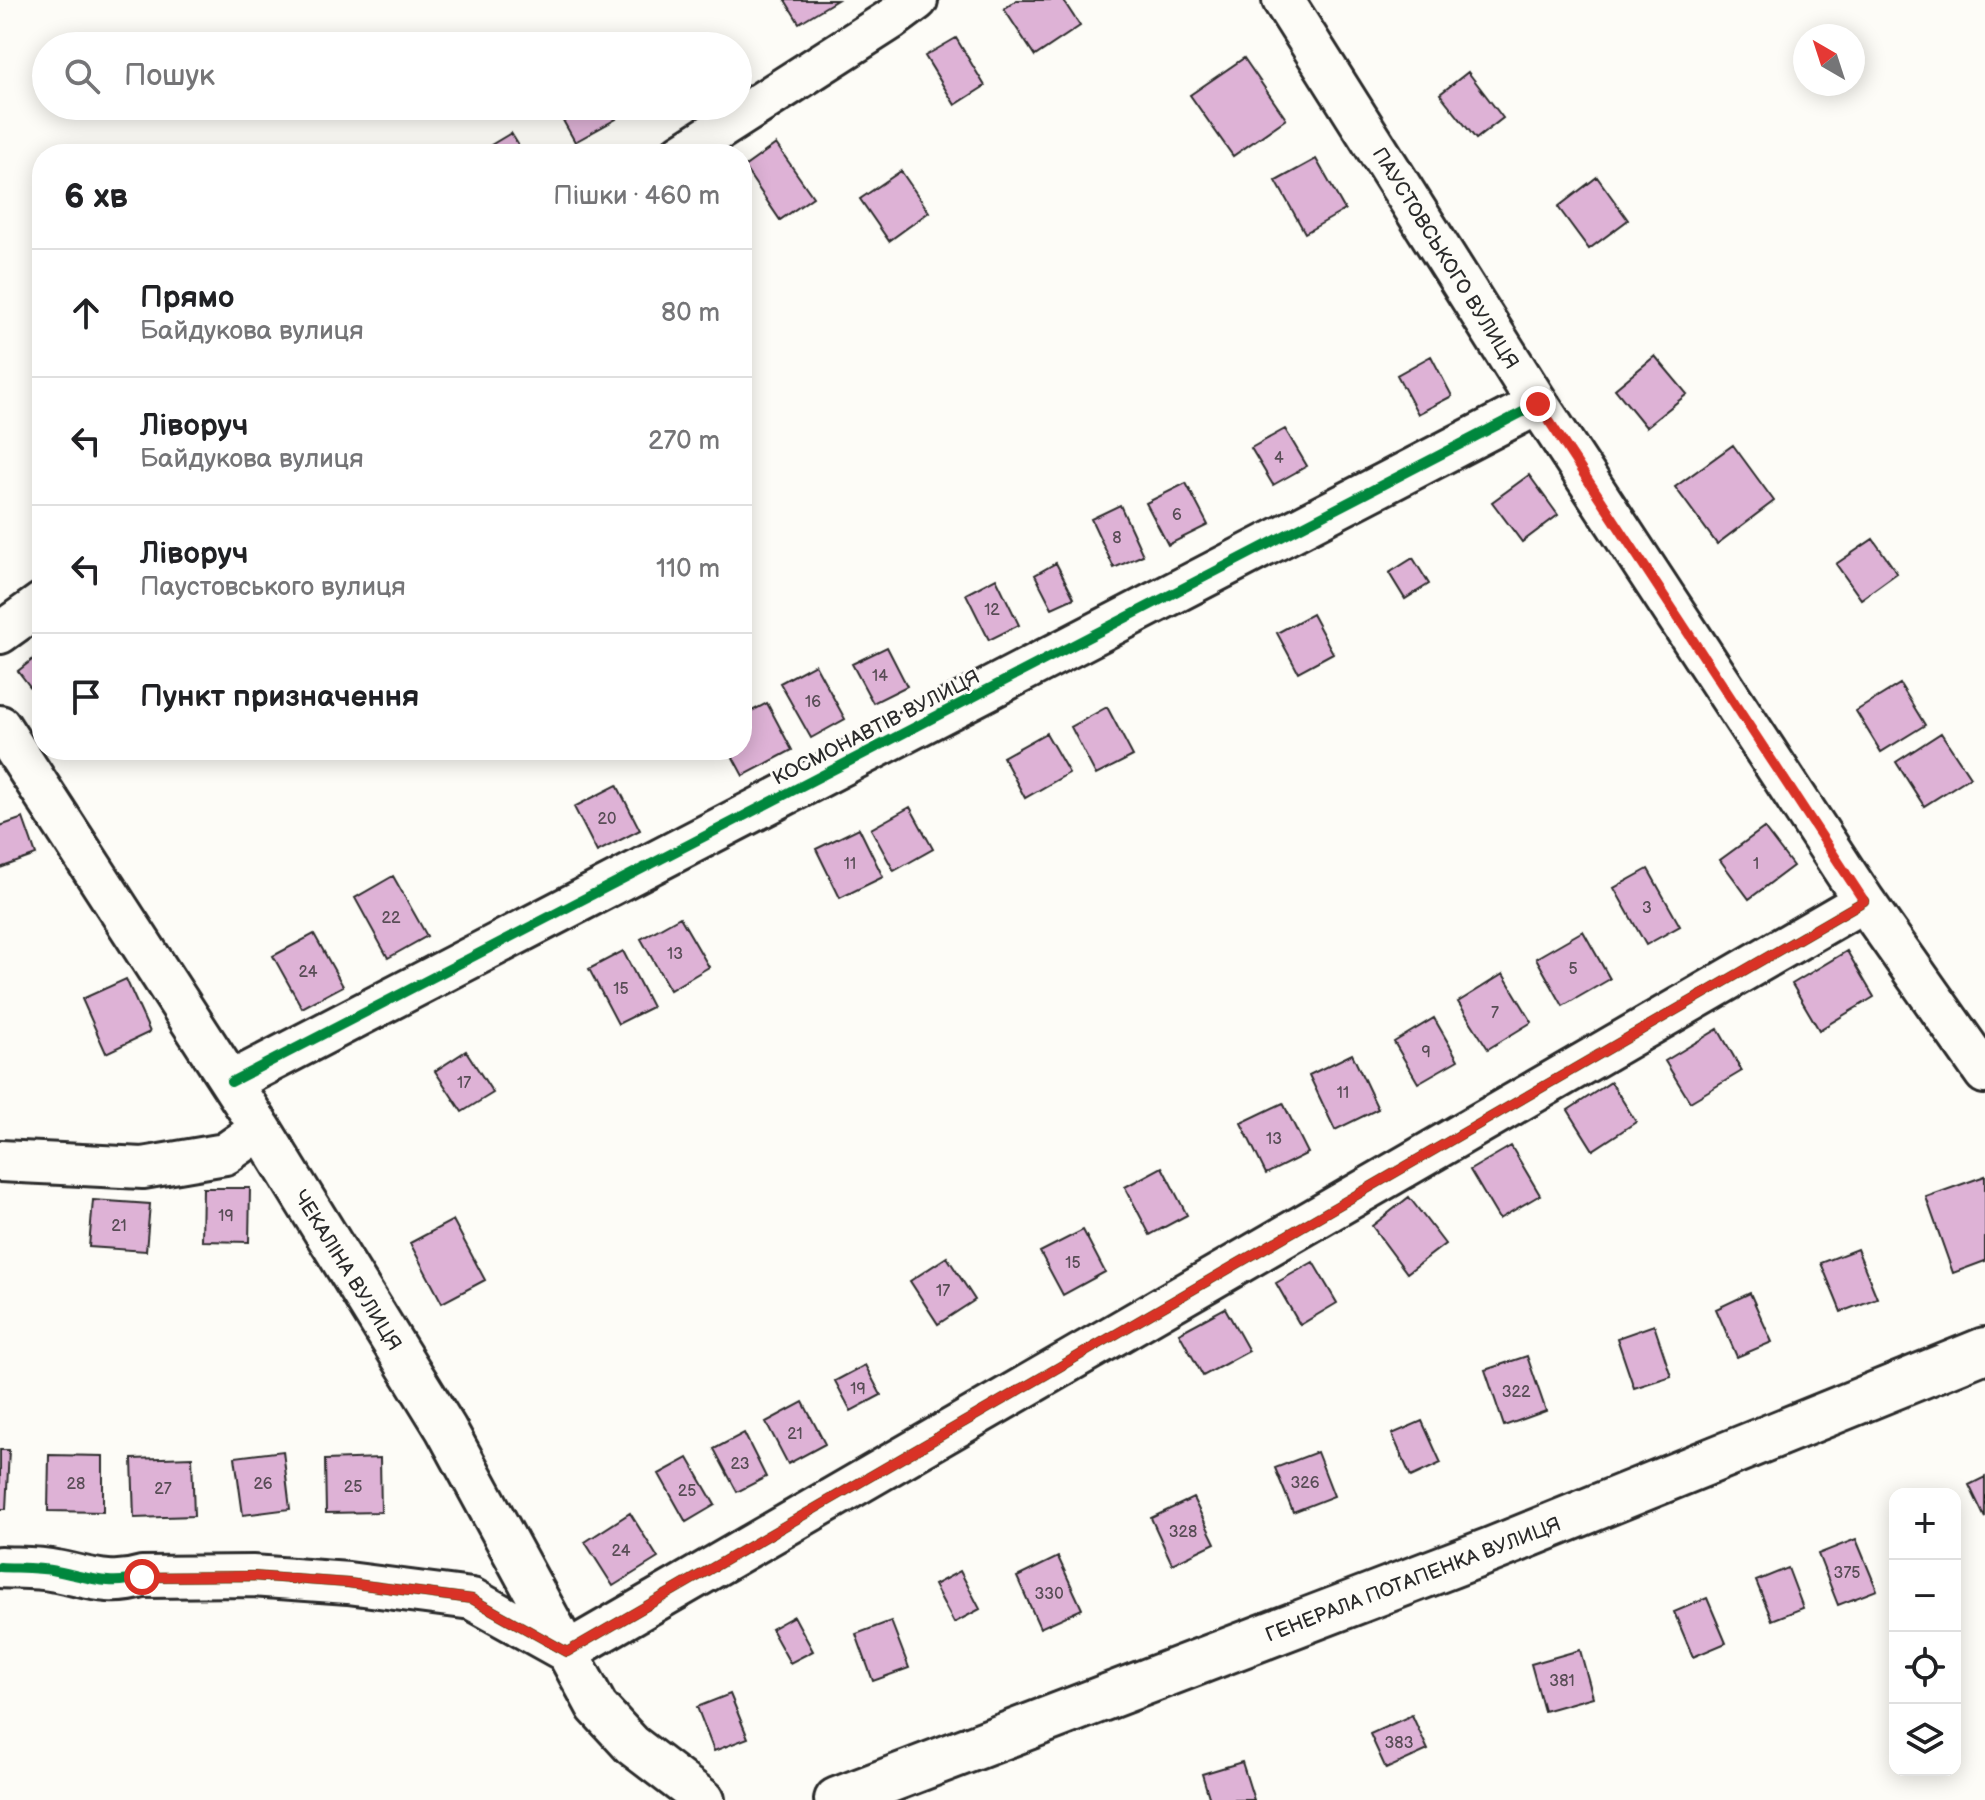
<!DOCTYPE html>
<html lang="uk">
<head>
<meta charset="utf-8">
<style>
	body { margin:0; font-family:"Balsamiq Sans",sans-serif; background:#f2f2f2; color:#202124 }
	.controls { position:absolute; right:24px; bottom:24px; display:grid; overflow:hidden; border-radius:16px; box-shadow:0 4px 20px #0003 }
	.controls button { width:72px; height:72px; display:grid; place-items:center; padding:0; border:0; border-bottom:2px solid #e0e0e0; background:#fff; color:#202124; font:40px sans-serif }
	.compass { position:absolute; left:1793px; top:24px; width:72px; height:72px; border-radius:50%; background:#fff; box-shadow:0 4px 20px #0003; rotate:321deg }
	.stop { position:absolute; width:24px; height:24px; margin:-18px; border:6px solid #d93025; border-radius:50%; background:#fff }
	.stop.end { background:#d93025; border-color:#fff; box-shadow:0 2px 8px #0008 }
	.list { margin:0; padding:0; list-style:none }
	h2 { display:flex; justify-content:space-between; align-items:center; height:104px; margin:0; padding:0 32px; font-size:34px }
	h2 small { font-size:26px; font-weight:400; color:#757577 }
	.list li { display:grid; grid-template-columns:52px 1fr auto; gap:24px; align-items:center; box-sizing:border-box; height:128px; padding:0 32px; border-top:2px solid #e0e0e0 }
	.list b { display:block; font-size:30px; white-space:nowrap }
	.list p { margin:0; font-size:26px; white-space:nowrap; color:#757577 }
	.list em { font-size:26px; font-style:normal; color:#757577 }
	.icon { flex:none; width:44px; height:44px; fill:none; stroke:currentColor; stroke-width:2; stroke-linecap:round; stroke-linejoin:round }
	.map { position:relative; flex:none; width:1985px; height:1800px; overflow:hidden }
	.search { position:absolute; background:#fff; box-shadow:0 4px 20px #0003; left:32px; top:32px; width:720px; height:88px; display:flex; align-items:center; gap:20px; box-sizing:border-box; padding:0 28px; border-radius:44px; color:#757577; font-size:30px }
	.panel { position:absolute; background:#fff; box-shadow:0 4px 20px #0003; left:32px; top:144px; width:720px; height:616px; border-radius:32px }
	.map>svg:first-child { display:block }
	.building { fill:#deb2d6; stroke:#2b2b2b; stroke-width:2 }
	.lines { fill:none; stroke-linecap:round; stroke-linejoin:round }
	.street-casing { stroke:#2b2b2b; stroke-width:46 }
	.secondary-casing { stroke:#2b2b2b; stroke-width:50 }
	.street { stroke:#fdfcf7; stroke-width:40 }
	.secondary { stroke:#fdfcf7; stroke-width:44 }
	.cycleway-casing { stroke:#fdfcf7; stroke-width:15 }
	.cycleway { stroke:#00873e; stroke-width:10 }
	.route { stroke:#d93025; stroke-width:10 }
	.labels { text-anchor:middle; stroke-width:6; stroke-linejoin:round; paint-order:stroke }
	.number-label { font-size:16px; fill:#584d56 }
	.street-label { font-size:20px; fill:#2b2b2b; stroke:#fdfcf7 }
</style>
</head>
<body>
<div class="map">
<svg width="1985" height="1800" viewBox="0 0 1985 1800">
	<rect width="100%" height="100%" fill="#fdfcf7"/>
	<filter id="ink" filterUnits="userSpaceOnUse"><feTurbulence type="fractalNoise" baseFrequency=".0125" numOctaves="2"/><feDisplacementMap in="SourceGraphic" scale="16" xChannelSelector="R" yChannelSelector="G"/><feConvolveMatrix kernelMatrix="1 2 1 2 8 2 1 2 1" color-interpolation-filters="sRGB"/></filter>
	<g filter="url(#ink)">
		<!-- building -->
		<path class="building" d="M785,0H837L799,23Z
			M1017,0H1063L1080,26L1035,56L1004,9Z
			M956,38L985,86L955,105L925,56Z
			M1244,58L1286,119L1233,156L1190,95Z
			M1468,72L1503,118L1476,139L1440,94Z
			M555,106H609L616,119L575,142Z
			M511,133L524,154H476Z
			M776,144L813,197L780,220L744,167Z
			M1316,159L1345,210L1305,233L1276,181Z
			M901,171L929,212L889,241L860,199Z
			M1597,177L1628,220L1589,249L1558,207Z
			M1431,356L1452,396L1418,414L1397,375Z
			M1655,356L1687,394L1646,427L1615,389Z
			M1285,429L1307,466L1273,485L1251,448Z
			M1733,445L1774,501L1717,544L1675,487Z
			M1529,475L1558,515L1522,542L1492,502Z
			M1186,483L1208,525L1168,545L1146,503Z
			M1120,505L1143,555L1114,568L1091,519Z
			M1873,539L1897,573L1861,599L1836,564Z
			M1413,558L1429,584L1405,599L1389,573Z
			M1056,563L1074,598L1052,608L1035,575Z
			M996,578L1019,625L989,640L966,594Z
			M1312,614L1333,653L1298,672L1277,633Z
			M887,647L907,686L873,703L852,664Z
			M42,652V702L18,671Z
			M815,664L845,719L811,738L780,683Z
			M1900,684L1925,725L1881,752L1856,711Z
			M767,703L792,750L743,776L729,750H742V716Z
			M1107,707L1133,756L1096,775L1071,727Z
			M1046,733L1069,773L1025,798L1003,757Z
			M1941,733L1970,777L1924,806L1896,762Z
			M617,785L640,830L597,852L574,807Z
			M910,807L933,849L894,871L871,829Z
			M23,818L36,855L0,868V826Z
			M859,828L883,877L840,898L816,849Z
			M1764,828L1793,866L1749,899L1720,860Z
			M1648,869L1680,926L1646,945L1614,888Z
			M393,876L427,936L388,958L355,898Z
			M680,917L709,967L670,990L641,939Z
			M1583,931L1610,979L1563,1006L1536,958Z
			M314,934L343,986L302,1008L273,956Z
			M623,951L652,1007L618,1024L589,969Z
			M1847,951L1874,997L1819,1030L1792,984Z
			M1503,974L1532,1022L1488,1049L1458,1002Z
			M126,979L150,1032L106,1053L82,999Z
			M1434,1018L1458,1060L1418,1083L1394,1042Z
			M1718,1029L1742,1071L1690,1102L1665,1061Z
			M466,1051L493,1093L462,1112L435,1071Z
			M1352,1054L1378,1109L1335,1130L1309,1075Z
			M1611,1082L1636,1122L1593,1150L1568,1110Z
			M1283,1103L1308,1153L1266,1174L1241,1123Z
			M1511,1146L1540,1195L1499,1219L1470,1170Z
			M1162,1167L1187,1215L1150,1235L1125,1187Z
			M1985,1176V1261L1953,1273L1926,1197Z
			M203,1188H250L249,1242L202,1241Z
			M1409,1197L1445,1244L1407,1273L1372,1226Z
			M93,1200L150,1204L146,1251L89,1247Z
			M453,1220L485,1280L442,1303L410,1243Z
			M1083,1230L1105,1272L1063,1295L1040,1252Z
			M1857,1249L1877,1298L1841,1312L1821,1263Z
			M947,1257L975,1300L938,1324L910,1281Z
			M1313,1262L1337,1303L1300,1325L1276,1283Z
			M1750,1293L1772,1342L1737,1357L1716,1309Z
			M1225,1308L1249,1351L1203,1376L1179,1333Z
			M1654,1325L1671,1376L1634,1388L1617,1338Z
			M1527,1356L1546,1411L1504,1426L1485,1370Z
			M865,1365L881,1395L851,1411L835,1381Z
			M803,1402L825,1444L788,1464L766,1422Z
			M1422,1421L1441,1463L1411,1477L1392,1434Z
			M744,1433L766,1477L737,1492L714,1449Z
			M0,1450H9L6,1509H0Z
			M283,1451L290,1509L243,1515L235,1457Z
			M1317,1452L1334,1496L1293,1512L1275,1468Z
			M49,1455L103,1456V1512L48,1511Z
			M192,1457L194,1516L134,1518L132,1459Z
			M380,1458L381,1512L326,1513L325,1460Z
			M688,1458L715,1505L686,1522L659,1474Z
			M1985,1477V1518L1969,1485Z
			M1193,1498L1215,1543L1172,1564L1151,1518Z
			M630,1513L658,1558L613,1586L585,1542Z
			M1856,1539L1877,1590L1838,1605L1818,1554Z
			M1058,1557L1082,1609L1040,1628L1017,1577Z
			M1788,1568L1803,1608L1772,1620L1756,1581Z
			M960,1571L980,1609L954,1623L934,1585Z
			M1707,1598L1726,1643L1693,1657L1674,1612Z
			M794,1616L813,1651L790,1663L771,1629Z
			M891,1621L909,1668L873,1681L856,1634Z
			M1580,1650L1593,1697L1544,1711L1531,1664Z
			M730,1694L748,1738L714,1751L697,1707Z
			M1412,1715L1428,1750L1386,1769L1370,1734Z
			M1242,1762L1254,1800H1210L1202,1774Z"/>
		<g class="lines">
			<defs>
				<path id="street" d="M1283,0L1538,404L1864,901L1985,1073
					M681,154L890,20L917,0
					M0,633L42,603
					M0,726L261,1129L446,1429L597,1707L632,1745L704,1800
					M231,1082L1538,404
					M0,1161L143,1168L225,1154L261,1129
					M0,1567C18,1568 38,1567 56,1571C88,1577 110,1587 142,1577L252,1576L348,1583L472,1599L567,1652L1864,901"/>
				<path id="secondary" d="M837,1800L1491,1550L1985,1350"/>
			</defs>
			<!-- street casing -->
			<use href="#street" class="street-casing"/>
			<!-- secondary casing -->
			<use href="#secondary" class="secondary-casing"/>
			<!-- street -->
			<use href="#street" class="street"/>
			<!-- secondary -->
			<use href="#secondary" class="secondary"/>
			<defs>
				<path id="cycleway" d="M231,1082L1538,404
					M0,1567C18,1568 38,1567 56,1571C88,1577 110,1587 142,1577L252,1576L348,1583L472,1599L567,1652L1864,901"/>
			</defs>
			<!-- cycleway casing -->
			<use href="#cycleway" class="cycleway-casing"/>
			<!-- cycleway -->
			<use href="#cycleway" class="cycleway"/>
		</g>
	</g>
	<g class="lines" filter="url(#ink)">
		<!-- route -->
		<path class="route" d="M142,1577L252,1576L348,1583L472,1599L567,1652L1864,901L1538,404"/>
	</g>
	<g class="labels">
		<!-- number labels -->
		<g class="number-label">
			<text x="1279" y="463">4</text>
			<text x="1177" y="520">6</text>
			<text x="1117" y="543">8</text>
			<text x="992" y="615">12</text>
			<text x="880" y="681">14</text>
			<text x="813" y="707">16</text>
			<text x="607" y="824">20</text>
			<text x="850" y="869">11</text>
			<text x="1756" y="869">1</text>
			<text x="1647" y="913">3</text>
			<text x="391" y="923">22</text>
			<text x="675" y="959">13</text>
			<text x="1573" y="974">5</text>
			<text x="308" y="977">24</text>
			<text x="621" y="994">15</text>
			<text x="1495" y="1018">7</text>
			<text x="1426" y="1057">9</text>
			<text x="464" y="1088">17</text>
			<text x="1343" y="1098">11</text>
			<text x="1274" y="1144">13</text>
			<text x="226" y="1221">19</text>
			<text x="119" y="1231">21</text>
			<text x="1073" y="1268">15</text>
			<text x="943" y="1296">17</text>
			<text x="858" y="1394">19</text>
			<text x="1516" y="1397">322</text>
			<text x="795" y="1439">21</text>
			<text x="740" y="1469">23</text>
			<text x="1305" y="1488">326</text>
			<text x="76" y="1489">28</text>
			<text x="263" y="1489">26</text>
			<text x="353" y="1492">25</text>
			<text x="163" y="1494">27</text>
			<text x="687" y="1496">25</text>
			<text x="1183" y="1537">328</text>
			<text x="621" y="1556">24</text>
			<text x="1847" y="1578">375</text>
			<text x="1049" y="1599">330</text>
			<text x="1562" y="1686">381</text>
			<text x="1399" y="1748">383</text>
		</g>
		<!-- street labels -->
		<g class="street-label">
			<text transform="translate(1446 258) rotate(58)" y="7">ПАУСТОВСЬКОГО ВУЛИЦЯ</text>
			<text transform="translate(876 727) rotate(-27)" y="7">КОСМОНАВТІВ ВУЛИЦЯ</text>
			<text transform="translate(348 1270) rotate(58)" y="7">ЧЕКАЛІНА ВУЛИЦЯ</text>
			<text transform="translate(1413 1579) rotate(-21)" y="7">ГЕНЕРАЛА ПОТАПЕНКА ВУЛИЦЯ</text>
		</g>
	</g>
</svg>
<div class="controls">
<button>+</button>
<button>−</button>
<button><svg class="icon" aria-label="locate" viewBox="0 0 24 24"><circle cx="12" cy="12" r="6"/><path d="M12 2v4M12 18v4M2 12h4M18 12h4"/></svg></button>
<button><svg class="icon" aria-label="layers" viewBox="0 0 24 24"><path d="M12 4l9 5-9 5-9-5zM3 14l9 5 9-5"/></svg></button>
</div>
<svg class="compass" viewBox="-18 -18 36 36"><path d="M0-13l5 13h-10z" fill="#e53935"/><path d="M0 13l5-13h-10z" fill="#757577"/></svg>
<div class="stop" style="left:142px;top:1577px"></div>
<div class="stop end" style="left:1538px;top:404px"></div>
<div class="search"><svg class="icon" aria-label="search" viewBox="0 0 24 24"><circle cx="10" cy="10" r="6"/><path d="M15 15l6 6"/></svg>Пошук</div>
<section class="panel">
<h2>6 хв<small>Пішки · 460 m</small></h2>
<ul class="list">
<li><svg class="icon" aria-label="ahead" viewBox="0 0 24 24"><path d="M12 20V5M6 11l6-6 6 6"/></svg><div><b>Прямо</b><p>Байдукова вулиця</p></div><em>80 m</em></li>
<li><svg class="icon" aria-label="left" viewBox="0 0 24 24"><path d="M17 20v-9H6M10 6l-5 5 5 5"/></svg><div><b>Ліворуч</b><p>Байдукова вулиця</p></div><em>270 m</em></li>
<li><svg class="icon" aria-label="left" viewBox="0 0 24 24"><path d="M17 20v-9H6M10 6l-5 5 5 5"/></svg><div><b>Ліворуч</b><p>Паустовського вулиця</p></div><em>110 m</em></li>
<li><svg class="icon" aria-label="arrive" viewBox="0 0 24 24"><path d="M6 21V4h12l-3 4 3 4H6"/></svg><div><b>Пункт призначення</b></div></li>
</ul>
</section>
</div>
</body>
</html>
